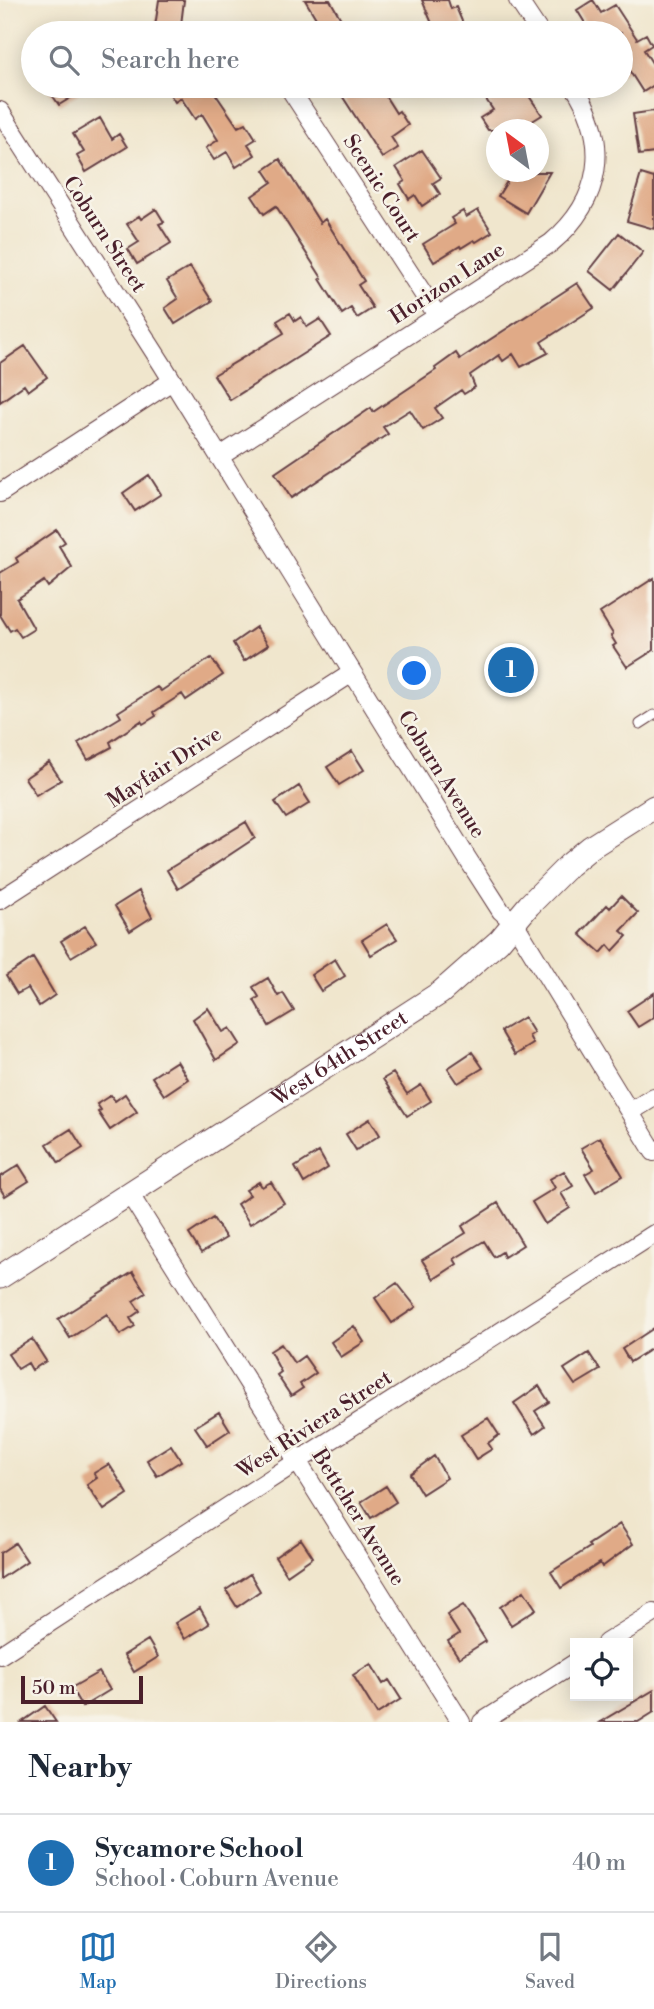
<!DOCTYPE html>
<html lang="en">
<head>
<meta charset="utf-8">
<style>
	body { margin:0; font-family:"Libre Bodoni",serif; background:#f6f6f7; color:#1f2937 }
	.controls { position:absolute; right:21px; bottom:21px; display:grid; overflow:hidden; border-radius:0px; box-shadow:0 4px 18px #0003 }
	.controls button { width:63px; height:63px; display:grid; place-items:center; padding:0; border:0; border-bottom:2px solid #e0e1e3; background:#fff; color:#1f2937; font:35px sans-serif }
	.compass { position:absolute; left:486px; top:119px; width:63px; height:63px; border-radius:50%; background:#fff; box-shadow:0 4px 18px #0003; rotate:328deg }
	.scale { position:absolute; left:21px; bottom:18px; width:122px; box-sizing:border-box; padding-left:7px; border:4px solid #4a1f2b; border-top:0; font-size:19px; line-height:24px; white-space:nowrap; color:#4a1f2b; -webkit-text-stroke:5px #f7f3e8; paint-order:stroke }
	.you { position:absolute; left:415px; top:674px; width:24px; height:24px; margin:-18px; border:5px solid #fff; border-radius:50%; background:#1a73e8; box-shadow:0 0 0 10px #1a73e833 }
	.badge { display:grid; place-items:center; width:46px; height:46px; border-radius:50%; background:#1f6fb2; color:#fff; font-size:23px; font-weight:700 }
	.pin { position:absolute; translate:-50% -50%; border:4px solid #fff; box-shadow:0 2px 7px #0006 }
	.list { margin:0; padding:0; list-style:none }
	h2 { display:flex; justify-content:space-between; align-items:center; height:91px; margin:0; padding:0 28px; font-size:30px }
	h2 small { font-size:23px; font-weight:400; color:#747a83 }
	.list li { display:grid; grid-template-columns:46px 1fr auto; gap:21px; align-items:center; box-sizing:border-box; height:98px; padding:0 28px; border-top:2px solid #e0e1e3 }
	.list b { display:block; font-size:26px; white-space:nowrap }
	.list p { margin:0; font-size:23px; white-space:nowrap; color:#747a83 }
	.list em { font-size:23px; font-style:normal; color:#747a83 }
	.icon { flex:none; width:38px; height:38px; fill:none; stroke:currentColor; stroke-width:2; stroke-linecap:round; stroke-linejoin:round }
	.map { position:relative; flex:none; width:654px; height:1722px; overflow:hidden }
	.search { position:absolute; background:#fff; box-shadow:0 4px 18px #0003; left:21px; right:21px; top:21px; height:77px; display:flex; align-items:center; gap:18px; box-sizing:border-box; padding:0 24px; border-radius:38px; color:#747a83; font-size:26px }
	.sheet { height:189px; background:#fff }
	nav { display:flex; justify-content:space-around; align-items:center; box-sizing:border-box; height:98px; border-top:2px solid #e0e1e3; background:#fff; font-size:19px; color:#747a83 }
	nav a { display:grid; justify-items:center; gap:4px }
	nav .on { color:#1f6fb2 }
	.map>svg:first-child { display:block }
	.building { fill:#e0aa87 }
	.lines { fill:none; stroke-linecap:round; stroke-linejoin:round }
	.service-casing { stroke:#633d43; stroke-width:11 }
	.minor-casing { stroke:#633d43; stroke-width:20 }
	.tertiary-casing { stroke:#633d43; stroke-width:25 }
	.service { stroke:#fff; stroke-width:9 }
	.minor { stroke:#fff; stroke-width:18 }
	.tertiary { stroke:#fff; stroke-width:23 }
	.labels { text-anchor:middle; stroke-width:5; stroke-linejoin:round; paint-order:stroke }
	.street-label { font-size:21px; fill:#4a1f2b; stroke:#f7f3e8 }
</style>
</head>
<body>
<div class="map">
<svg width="654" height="1722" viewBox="0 0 654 1722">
	<rect width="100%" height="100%" fill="#f7f3e8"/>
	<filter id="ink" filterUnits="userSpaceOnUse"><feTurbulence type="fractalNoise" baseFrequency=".0143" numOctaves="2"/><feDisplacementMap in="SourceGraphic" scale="14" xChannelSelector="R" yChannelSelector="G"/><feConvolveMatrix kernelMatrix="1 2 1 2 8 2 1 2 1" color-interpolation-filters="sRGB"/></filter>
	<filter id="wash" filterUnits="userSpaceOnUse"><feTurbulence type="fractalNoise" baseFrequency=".00686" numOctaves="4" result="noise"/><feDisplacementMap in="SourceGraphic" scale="28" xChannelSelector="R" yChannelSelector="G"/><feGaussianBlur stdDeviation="1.57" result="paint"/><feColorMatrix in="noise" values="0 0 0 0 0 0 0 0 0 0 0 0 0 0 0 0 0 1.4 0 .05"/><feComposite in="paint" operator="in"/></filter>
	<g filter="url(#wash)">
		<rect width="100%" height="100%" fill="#f0e6cd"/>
		<g id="blocks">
			<!-- building -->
			<path class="building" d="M159,0H184L180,33H154Z
				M305,0H330L349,33H325Z
				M422,0H448L451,9L456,7L467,33H436Z
				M593,0L601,13L615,5L637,39L646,34L652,45L644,50L654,66V85L643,92L629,70L621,75V33H587L582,25L585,23L577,10Z
				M46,86H90L59,105Z
				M174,86H210L238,127L246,123L256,139L248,144L255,155L236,167L227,152L214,160L206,148L218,140L202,114L195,119L181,98L175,102L168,91Z
				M346,86H379L396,113L399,111L408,125L391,137L398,148L382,158L339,91Z
				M477,86H522L542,115L526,125L522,119L506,130H488L480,118L493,110Z
				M654,111V153L639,155L633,114Z
				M100,118L112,139L119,134L127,147L86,172L77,156L84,152L73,134Z
				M422,150L441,178L433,183L440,194L422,206L415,195L409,199L400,184L405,181L396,167Z
				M280,159L320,223L325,219L364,281L358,285L373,308L357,318L351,308L342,314L320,279L322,278L276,206L264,214L252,196L272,182L264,170Z
				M513,172H550L526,213L498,196Z
				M641,174L654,178V229L627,221Z
				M156,209L164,222L159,224L171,243L137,264L128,249L139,242L127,224L139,216L141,219Z
				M478,210L492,232L476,242L474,240L461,248L460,246L434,262L423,244L455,224L451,218L463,211L466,217Z
				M619,233L643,252L613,290L589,271Z
				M190,267L212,301L175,324L165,308L178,299L167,281Z
				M577,283L594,308L541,342L548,353L521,367L513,354L503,361L499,355L470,375L475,387L464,394L461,390L435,408L442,418L423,430L410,410L383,427L388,434L291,498L275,473L371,408L373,412L436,370L435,368L456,353L460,359Z
				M290,313L295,321L301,317L307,327L320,319L331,336L230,400L214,375L284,333L277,321Z
				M25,346L47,377L28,391L24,385L0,402V363Z
				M149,475L161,494L135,511L123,493Z
				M57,530L65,542L59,546L72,567L48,587L44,581L17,599L34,629L21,637L15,628L10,631L0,615V573L18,562L16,558Z
				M654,578V650L627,667L613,646L616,644L611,636L613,634L600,613Z
				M256,627L268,645L244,661L233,643Z
				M211,658L223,675L186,700L182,694L154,712L156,716L143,724L141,721L110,742L112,747L88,760L78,743L121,717L118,712L157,687L161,691Z
				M352,751L364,770L339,785L327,767Z
				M49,762L61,780L36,795L25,778Z
				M299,786L310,803L286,818L275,802Z
				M246,822L255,838L178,889L167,870Z
				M139,891L152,917L130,931L115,906Z
				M621,896L638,913L621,931L627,936L613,951L608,945L601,953L580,934L607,905L610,908Z
				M387,924L397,939L371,955L362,940Z
				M85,926L96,942L71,957L61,941Z
				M33,958L55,995L39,1006L28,988L17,994L6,976Z
				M335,959L345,976L321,991L311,975Z
				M268,978L278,996L283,993L294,1011L269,1026L254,1000L259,997L253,987Z
				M654,993V1017L638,1027L627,1011Z
				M208,1008L223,1032L230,1028L240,1044L216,1060L193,1019Z
				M524,1017L534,1033L529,1036L533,1044L515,1055L501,1031Z
				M472,1052L483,1068L458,1083L448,1068Z
				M177,1061L188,1079L164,1095L152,1077Z
				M393,1073L407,1094L421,1085L431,1101L407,1116L383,1079Z
				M125,1094L137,1112L110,1130L98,1112L101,1110L97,1104L111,1095L115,1101Z
				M370,1119L380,1135L356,1150L346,1134Z
				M71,1129L83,1148L59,1163L47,1144Z
				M600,1137L623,1176L596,1192L585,1174L594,1169L581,1148Z
				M319,1152L328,1168L304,1183L295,1167Z
				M19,1165L29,1181L5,1196L0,1188V1177Z
				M564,1171L573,1186L561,1193L570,1208L545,1224L532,1202L555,1188L550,1179Z
				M259,1182L262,1187L271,1182L284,1203L250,1224L237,1204L250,1195L246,1190Z
				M498,1203L523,1245L504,1257L502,1252L494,1257L484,1241L454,1259L457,1264L434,1279L422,1260L466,1233L462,1226Z
				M213,1218L226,1238L201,1253L189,1234Z
				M133,1272L146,1293L133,1301L140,1311L130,1318L135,1326L120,1335L107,1314L70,1338L58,1319Z
				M397,1283L416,1307L392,1323L375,1298Z
				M354,1326L364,1342L341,1357L331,1342Z
				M654,1328V1347L630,1362L622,1349Z
				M32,1339L46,1361L32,1370L28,1363L18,1369L8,1354Z
				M281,1344L294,1363L304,1356L316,1373L300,1384L303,1388L291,1396L277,1375L281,1372L270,1351Z
				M589,1353L600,1370L575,1385L564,1369Z
				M539,1386L549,1402L535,1411L545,1426L534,1434L514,1403Z
				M219,1412L230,1430L207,1445L195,1427Z
				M488,1418L499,1435L488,1443L492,1449L476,1459L461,1435Z
				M171,1445L181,1461L157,1476L147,1460Z
				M434,1456L447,1478L422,1494L410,1474Z
				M109,1464L128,1494L104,1510L87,1485L97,1478L94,1473Z
				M386,1486L396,1502L371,1518L361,1502Z
				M620,1524L633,1544L602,1567L600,1563L561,1588L551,1572L590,1547L588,1545Z
				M301,1539L313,1557L287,1575L275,1557Z
				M15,1543L27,1561L0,1579V1553Z
				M250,1574L260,1591L237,1607L226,1590Z
				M524,1591L536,1609L511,1625L500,1607Z
				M463,1605L486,1641L459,1658L448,1641L459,1634L447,1615Z
				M200,1608L209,1624L185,1639L175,1623Z
				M148,1640L158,1657L134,1672L124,1655Z
				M371,1664L383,1684L389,1680L401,1699L377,1714L353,1675Z
				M99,1672L110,1690L82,1707L71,1688Z
				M654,1690V1712L638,1722H600Z
				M45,1706L56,1722H22Z"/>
		</g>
	</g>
	<g filter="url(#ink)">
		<use href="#blocks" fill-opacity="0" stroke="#633d43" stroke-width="2"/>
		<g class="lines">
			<defs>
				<path id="service" d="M640,724L654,715"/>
				<path id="minor" d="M518,0L540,33
					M288,86L437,315
					M0,111L162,364L467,858L501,911L515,924L654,1152
					M219,457L551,243C603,199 610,142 574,86
					M0,493L172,381
					M0,900L352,673
					M630,1112L654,1097
					M129,1193L461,1722
					M606,1643L654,1613
					M0,1655L298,1461L654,1234
					M482,1722L575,1663"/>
				<g id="tertiary">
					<path id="s1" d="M0,1277L440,993L499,941L529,905L569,865L591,847L654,807"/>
				</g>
			</defs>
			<!-- service casing -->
			<use href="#service" class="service-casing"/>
			<!-- minor casing -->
			<use href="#minor" class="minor-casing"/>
			<!-- tertiary casing -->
			<use href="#tertiary" class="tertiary-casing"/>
			<!-- service -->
			<use href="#service" class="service"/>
			<!-- minor -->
			<use href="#minor" class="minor"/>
			<!-- tertiary -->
			<use href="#tertiary" class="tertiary"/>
		</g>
	</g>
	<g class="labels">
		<!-- street labels -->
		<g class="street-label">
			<text transform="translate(382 188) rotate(57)" y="7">Scenic Court</text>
			<text transform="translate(105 234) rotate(57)" y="7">Coburn Street</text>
			<text transform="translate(447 283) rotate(-33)" y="7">Horizon Lane</text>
			<text transform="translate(164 767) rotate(-33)" y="7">Mayfair Drive</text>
			<text transform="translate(442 774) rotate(58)" y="7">Coburn Avenue</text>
			<text dy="7" stroke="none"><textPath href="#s1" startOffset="404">West 64th Street</textPath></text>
			<text transform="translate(314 1424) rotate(-33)" y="7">West Riviera Street</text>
			<text transform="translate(359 1517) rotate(58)" y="7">Bettcher Avenue</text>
		</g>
	</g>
</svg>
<div class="controls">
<button><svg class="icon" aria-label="locate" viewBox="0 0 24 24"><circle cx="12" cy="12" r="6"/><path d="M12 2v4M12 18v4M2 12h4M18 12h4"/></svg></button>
</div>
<svg class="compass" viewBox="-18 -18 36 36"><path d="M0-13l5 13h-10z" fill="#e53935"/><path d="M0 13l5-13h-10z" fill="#747a83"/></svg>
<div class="scale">50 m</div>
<div class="you"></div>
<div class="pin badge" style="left:511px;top:670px">1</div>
<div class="search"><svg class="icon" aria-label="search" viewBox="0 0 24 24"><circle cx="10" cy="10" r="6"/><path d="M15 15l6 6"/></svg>Search here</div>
</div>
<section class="sheet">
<h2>Nearby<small></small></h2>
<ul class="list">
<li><span class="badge">1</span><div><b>Sycamore School</b><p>School · Coburn Avenue</p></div><em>40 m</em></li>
</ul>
</section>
<nav>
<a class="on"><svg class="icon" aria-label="map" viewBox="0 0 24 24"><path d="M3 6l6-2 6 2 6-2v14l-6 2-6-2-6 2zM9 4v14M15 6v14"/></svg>Map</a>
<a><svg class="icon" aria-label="directions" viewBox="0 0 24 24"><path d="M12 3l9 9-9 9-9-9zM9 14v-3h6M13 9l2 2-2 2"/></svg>Directions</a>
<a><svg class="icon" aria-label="saved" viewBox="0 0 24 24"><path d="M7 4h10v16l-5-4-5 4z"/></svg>Saved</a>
</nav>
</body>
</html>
